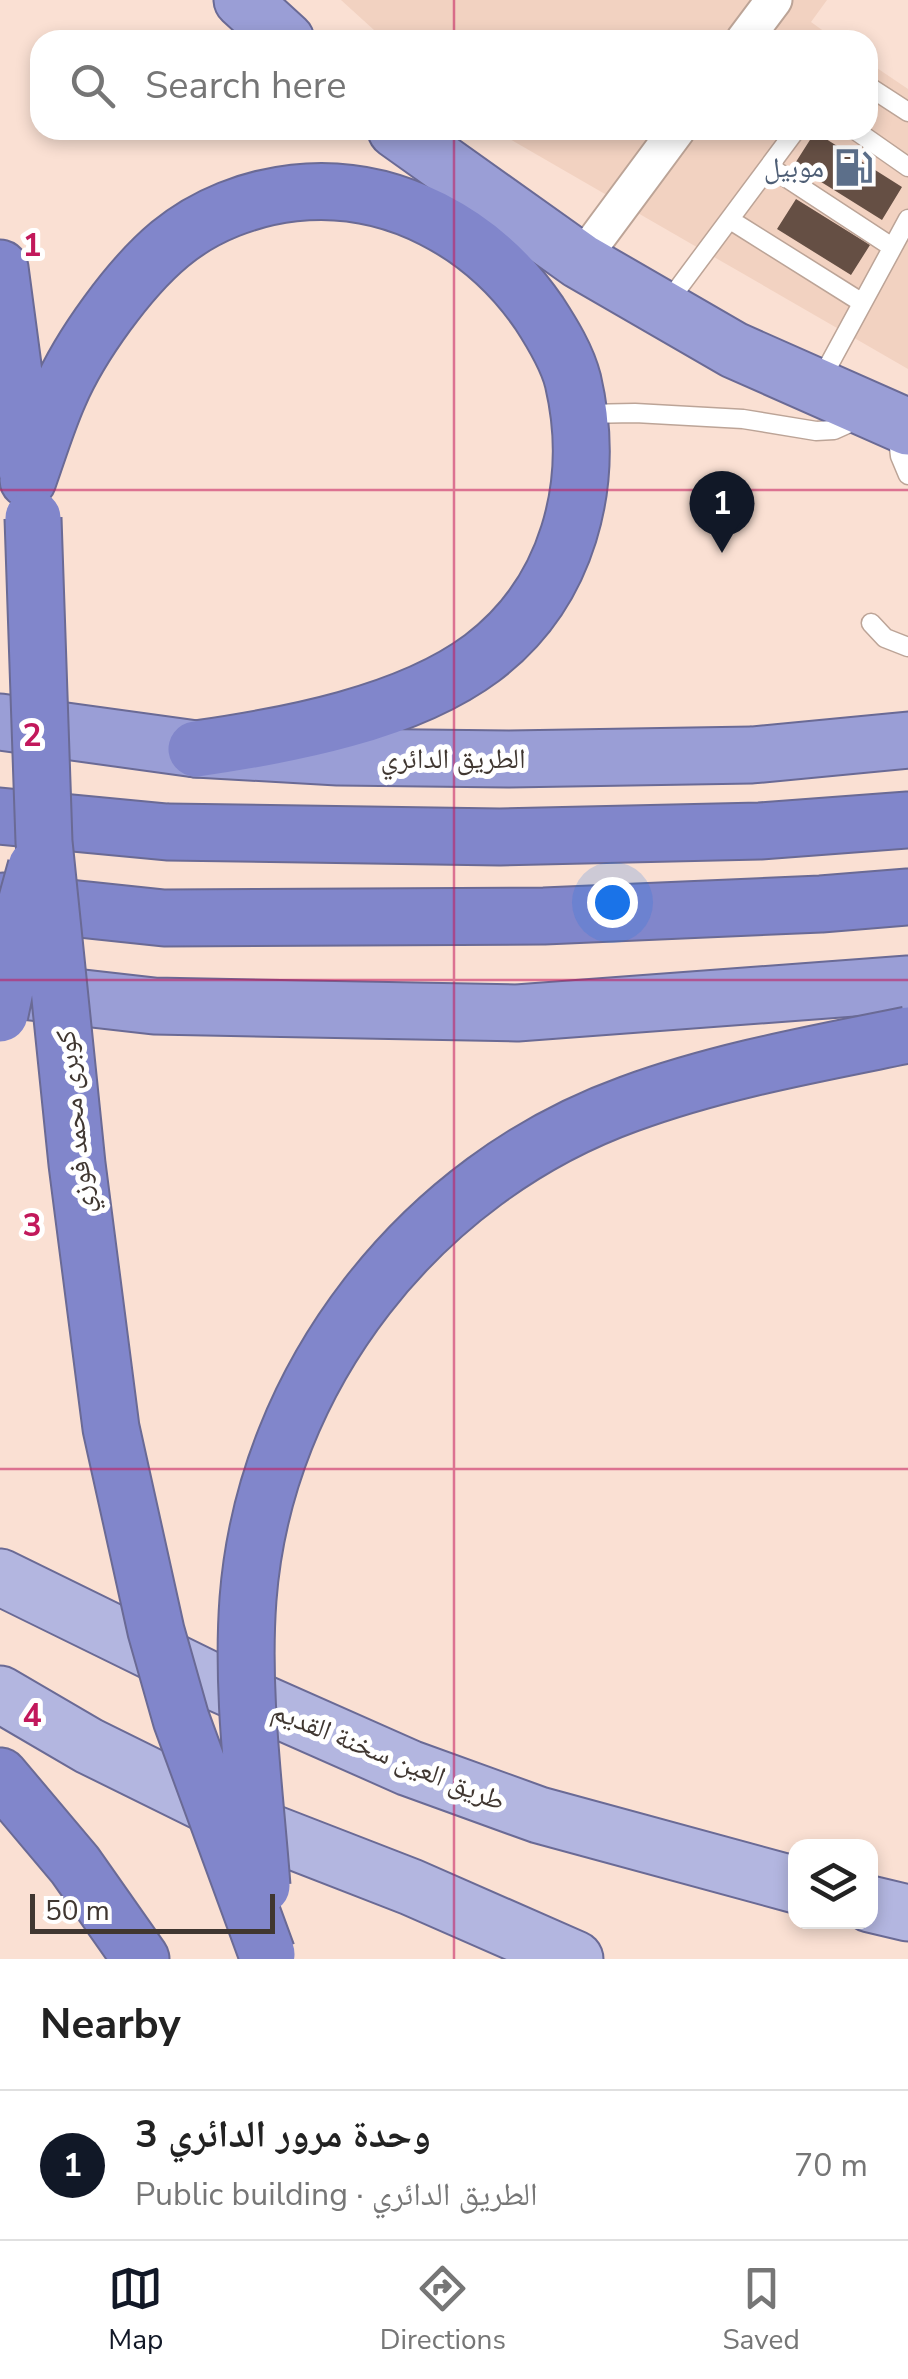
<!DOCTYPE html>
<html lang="en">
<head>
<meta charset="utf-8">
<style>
	body { margin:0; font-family:"Nunito Sans","Noto Naskh Arabic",sans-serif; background:#f6f6f6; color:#222 }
	.controls { position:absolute; right:30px; bottom:30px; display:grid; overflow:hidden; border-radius:20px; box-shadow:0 5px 15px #0003 }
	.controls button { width:90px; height:90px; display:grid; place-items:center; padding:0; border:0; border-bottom:2px solid #e0e0e0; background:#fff; color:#222; font:50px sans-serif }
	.scale { position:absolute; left:30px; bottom:25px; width:245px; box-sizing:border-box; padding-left:10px; border:5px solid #403731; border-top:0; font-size:28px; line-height:35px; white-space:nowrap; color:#403731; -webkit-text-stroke:8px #fff; paint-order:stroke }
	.you { position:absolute; left:612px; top:902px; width:35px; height:35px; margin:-25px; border:8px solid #fff; border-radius:50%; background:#1a73e8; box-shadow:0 0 0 15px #1a73e833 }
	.badge { display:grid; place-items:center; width:65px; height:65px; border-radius:50%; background:#111827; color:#fff; font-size:32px; font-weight:700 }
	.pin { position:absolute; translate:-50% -82px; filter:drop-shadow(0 2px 5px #0008) }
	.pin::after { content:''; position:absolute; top:52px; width:35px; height:30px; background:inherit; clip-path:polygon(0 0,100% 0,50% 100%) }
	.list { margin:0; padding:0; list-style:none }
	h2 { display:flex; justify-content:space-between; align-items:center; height:130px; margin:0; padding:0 40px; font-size:42px }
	h2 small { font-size:32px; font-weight:400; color:#767676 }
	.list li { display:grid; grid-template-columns:65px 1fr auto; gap:30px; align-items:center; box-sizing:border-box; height:150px; padding:0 40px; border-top:2px solid #e0e0e0 }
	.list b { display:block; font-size:38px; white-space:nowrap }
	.list p { margin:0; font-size:32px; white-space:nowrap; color:#767676 }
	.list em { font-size:32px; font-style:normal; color:#767676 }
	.icon { flex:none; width:55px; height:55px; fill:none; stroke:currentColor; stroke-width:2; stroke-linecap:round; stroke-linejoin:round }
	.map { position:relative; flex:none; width:908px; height:1959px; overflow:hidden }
	.search { position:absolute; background:#fff; box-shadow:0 5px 15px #0003; left:30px; right:30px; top:30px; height:110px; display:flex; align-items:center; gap:25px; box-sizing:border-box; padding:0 35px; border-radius:30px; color:#767676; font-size:38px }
	.sheet { height:280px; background:#fff }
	nav { display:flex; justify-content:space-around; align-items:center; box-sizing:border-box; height:140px; border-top:2px solid #e0e0e0; background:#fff; font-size:28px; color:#767676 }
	nav a { display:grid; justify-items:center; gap:5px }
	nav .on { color:#111827 }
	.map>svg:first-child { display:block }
	.built { fill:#f2d2c1 }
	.building { fill:#654f44 }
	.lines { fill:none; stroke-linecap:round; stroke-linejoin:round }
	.service-casing { stroke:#bca497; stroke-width:21 }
	.minor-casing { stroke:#bca497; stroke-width:39 }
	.primary-casing { stroke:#6a6a95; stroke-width:59 }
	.trunk-casing { stroke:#6a6a95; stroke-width:59 }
	.motorway-casing { stroke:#6a6a95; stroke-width:59 }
	.service { stroke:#fff; stroke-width:18 }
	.minor { stroke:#fff; stroke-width:35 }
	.primary { stroke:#b3b6e0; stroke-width:55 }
	.trunk { stroke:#9a9ed6; stroke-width:55 }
	.motorway { stroke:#8186cb; stroke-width:55 }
	.motorway-bridge-casing { stroke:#6a6a95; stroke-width:59; stroke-linecap:butt }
	.motorway-bridge { stroke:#8186cb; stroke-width:55 }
	.grid { fill:none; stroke:#c2185b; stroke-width:2.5; stroke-opacity:0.55 }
	.labels { text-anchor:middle; stroke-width:10; stroke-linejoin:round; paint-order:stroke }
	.service-label { font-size:28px; fill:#4e5e75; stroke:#fff; text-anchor:end }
	.street-label { font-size:28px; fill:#403731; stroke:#fff }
	.grid-label { font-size:32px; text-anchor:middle; font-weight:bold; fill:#c2185b; stroke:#fff; stroke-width:10; stroke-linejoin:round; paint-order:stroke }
</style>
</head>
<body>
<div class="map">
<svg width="908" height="1959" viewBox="0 0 908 1959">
	<rect width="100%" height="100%" fill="#fae0d3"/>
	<!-- built -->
	<path class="built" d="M341,0H827L811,22L836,40H385Z
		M868,62L908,89V369L494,130H868Z"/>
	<!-- building -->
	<path class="building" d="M815,132L902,187L882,220L794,165Z
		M796,199L870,245L851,275L777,229Z"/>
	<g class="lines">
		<defs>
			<path id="service" d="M868,86L908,112
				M855,130L908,167
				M770,167L892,247
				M732,221L861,302
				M665,306L796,130
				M819,383L908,219
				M583,414L635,413L743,419L816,431L834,430L863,417
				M897,432L900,456L908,475
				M871,623L885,638L908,647"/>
			<path id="minor" d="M744,40L774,0
				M580,261L677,130"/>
			<path id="primary" d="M0,1577L208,1679L409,1768L539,1815L796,1885
				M0,1694L89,1746L241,1821L411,1887L575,1959
				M870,1904L908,1913"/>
			<path id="trunk" d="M242,0L286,40
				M396,130L580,261L734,350L908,427
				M0,722L196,749L338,757L509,759L752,755L908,740
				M13,990L154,1006L517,1013L908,984"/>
			<path id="motorway" d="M0,268L27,471
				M28,480C38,452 47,422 59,395C80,346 129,278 170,244C205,215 250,198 294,193C392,182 484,233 539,313C552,333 567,357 573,381C597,484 568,593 482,658C407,714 287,736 196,749
				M0,816L167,832L500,837L760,831L908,820
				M3,901L164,918L544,916L821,904L908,897
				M0,1776L75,1865L141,1959"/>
		</defs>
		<!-- service casing -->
		<use href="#service" class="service-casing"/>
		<!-- minor casing -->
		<use href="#minor" class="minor-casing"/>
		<!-- primary casing -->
		<use href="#primary" class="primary-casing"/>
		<!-- trunk casing -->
		<use href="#trunk" class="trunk-casing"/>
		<!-- motorway casing -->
		<use href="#motorway" class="motorway-casing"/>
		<!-- service -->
		<use href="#service" class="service"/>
		<!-- minor -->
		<use href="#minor" class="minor"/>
		<!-- primary -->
		<use href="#primary" class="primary"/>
		<!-- trunk -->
		<use href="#trunk" class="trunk"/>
		<!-- motorway -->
		<use href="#motorway" class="motorway"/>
		<defs>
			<path id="motorway-bridge" d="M33,518L44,842L77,1164L111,1428L156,1631L181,1719L267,1954
				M0,1014L15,943L36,867
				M262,1886C255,1791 241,1694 248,1599C265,1377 421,1179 629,1104C719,1071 814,1054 908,1035"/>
		</defs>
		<!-- motorway-bridge casing -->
		<use href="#motorway-bridge" class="motorway-bridge-casing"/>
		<!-- motorway-bridge -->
		<use href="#motorway-bridge" class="motorway-bridge"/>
	</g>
	<!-- grid -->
	<path class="grid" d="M454,0V40M454,130V1959M0,490H908M0,980H908M0,1469H908"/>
	<!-- icons -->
	<defs>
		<symbol id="fuel-bare" viewBox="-9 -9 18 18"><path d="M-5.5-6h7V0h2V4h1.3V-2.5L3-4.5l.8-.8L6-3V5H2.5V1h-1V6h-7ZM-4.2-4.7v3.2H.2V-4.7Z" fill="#5c6f8a" stroke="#fff" stroke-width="2.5" paint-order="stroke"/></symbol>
	</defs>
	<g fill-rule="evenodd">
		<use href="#fuel-bare" x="826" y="140" width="55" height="55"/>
	</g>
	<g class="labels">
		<!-- service labels -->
		<g class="service-label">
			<text x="824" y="177">موبيل</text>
		</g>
		<!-- street labels -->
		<g class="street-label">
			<text x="453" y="768">الطريق الدائري</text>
			<text transform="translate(74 1122) rotate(-96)" y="10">كوبرى محمد فوزي</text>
			<text transform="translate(389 1755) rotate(22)" y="10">طريق العين سخنة القديم</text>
		</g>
	</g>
	<g class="grid-label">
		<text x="32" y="256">1</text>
		<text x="32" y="746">2</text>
		<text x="32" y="1236">3</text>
		<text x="32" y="1726">4</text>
	</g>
</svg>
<div class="controls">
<button><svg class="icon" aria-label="layers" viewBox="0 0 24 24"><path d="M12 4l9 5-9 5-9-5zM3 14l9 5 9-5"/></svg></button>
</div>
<div class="scale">50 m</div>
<div class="you"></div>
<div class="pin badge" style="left:722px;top:553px">1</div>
<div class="search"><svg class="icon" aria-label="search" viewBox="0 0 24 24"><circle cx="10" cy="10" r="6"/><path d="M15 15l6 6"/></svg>Search here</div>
</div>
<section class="sheet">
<h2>Nearby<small></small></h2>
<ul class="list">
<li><span class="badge">1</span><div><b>وحدة مرور الدائري 3</b><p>Public building · الطريق الدائري</p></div><em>70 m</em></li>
</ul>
</section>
<nav>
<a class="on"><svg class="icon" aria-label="map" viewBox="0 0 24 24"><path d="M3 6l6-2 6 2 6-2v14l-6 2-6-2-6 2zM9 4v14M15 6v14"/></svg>Map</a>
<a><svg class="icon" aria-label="directions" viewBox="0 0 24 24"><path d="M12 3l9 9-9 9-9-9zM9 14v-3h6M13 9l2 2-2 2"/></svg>Directions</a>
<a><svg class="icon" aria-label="saved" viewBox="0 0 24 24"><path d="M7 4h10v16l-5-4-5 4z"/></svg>Saved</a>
</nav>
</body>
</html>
